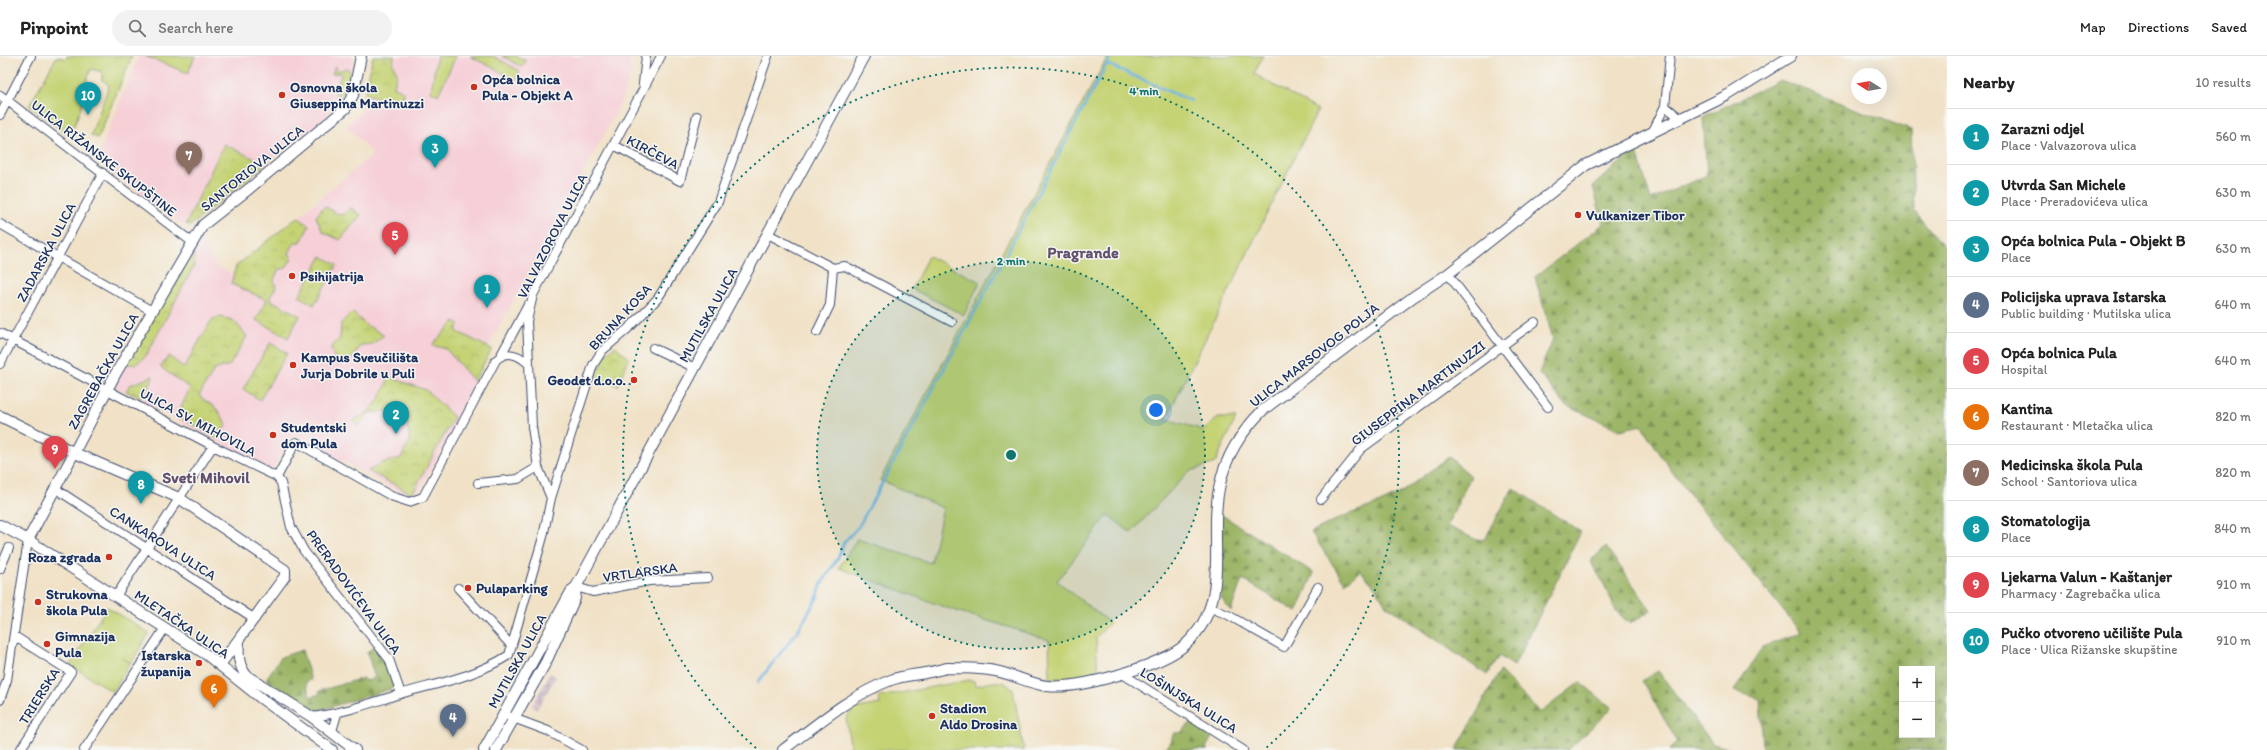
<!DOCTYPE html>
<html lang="en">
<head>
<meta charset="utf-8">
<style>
	body { margin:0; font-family:Itim,sans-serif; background:#f2f2f2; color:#222 }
	.controls { position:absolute; right:12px; bottom:12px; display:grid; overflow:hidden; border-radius:0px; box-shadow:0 4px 16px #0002 }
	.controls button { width:36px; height:36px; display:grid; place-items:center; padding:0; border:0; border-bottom:1px solid #e0e0e0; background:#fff; color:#222; font:20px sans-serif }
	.compass { position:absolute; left:1851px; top:12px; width:36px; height:36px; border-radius:50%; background:#fff; box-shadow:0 4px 16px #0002; rotate:281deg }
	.you { position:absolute; left:1156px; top:354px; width:14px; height:14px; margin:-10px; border:3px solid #fff; border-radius:50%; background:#1a73e8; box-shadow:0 0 0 6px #1a73e833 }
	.badge { display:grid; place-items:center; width:26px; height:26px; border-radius:50%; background:#0f766e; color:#fff; font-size:13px; font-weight:700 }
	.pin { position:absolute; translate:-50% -33px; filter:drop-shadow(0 1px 2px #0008) }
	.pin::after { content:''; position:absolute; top:21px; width:14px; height:12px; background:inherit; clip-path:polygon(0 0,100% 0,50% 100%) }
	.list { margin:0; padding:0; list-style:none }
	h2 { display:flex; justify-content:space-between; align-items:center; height:52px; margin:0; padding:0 16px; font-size:17px }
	h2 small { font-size:13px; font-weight:400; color:#767676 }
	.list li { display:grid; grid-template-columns:26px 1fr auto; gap:12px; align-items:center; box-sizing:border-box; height:56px; padding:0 16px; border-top:1px solid #e0e0e0 }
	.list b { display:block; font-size:15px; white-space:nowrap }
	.list p { margin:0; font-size:13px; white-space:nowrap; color:#767676 }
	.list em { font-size:13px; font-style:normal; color:#767676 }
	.icon { flex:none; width:22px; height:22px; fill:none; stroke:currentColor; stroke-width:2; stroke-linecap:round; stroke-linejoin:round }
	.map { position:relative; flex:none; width:1947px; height:694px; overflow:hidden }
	header { display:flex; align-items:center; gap:24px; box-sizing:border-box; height:56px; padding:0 20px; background:#fff; border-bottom:1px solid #e0e0e0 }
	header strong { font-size:19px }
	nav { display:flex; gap:22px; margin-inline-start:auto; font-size:14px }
	.search { width:280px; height:36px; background:#f2f2f2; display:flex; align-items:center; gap:10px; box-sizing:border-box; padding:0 14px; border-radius:22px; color:#767676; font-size:15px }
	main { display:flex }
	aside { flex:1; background:#fff }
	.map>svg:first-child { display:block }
	.built { fill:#f6cfd7 }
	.industrial { fill:url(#industrial-grid) }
	.grass { fill:#c5d375; stroke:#70816a }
	.forest { fill:url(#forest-firs); stroke:#5c7262; fill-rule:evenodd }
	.park { fill:url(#park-crowns); stroke:#70816a }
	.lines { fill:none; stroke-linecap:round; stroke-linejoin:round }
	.stream { stroke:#71b6e7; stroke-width:2.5 }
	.minor-casing { stroke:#3b4a6e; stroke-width:10 }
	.major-casing { stroke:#3b4a6e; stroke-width:12 }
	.minor { stroke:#fff; stroke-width:8 }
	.major { stroke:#fff; stroke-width:10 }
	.ring { fill:none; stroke:#0f766e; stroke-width:2; stroke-dasharray:2 4 }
	.poi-dot { fill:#c8321e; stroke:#f6f6f2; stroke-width:1.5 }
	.labels { text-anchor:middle; stroke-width:3; stroke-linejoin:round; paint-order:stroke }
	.poi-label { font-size:14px; font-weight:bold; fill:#1b2f5e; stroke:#f6f6f2; text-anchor:start }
	.street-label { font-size:14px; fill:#1b2f5e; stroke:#f6f6f2 }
	.quarter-label { font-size:16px; font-weight:bold; fill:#62516e; stroke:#f6f6f2 }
	.centre { fill:#0f766e; stroke:#f6f6f2; stroke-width:2 }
	.ring-label { font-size:12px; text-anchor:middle; font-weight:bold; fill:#0f766e; stroke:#f6f6f2; stroke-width:3; stroke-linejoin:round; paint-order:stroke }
</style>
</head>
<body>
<header>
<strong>Pinpoint</strong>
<div class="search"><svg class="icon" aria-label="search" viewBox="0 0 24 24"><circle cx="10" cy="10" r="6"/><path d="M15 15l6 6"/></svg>Search here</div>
<nav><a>Map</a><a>Directions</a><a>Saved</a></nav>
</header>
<main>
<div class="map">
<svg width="1947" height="694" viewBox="0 0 1947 694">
	<defs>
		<pattern id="industrial-grid" width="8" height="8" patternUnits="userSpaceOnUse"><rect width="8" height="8" fill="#d1bdc9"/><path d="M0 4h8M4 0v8" fill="none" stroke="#a99aa6"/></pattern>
		<pattern id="forest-firs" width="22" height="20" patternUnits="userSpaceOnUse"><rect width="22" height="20" fill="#9cb566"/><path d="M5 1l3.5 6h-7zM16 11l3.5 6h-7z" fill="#7e9457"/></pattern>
		<pattern id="park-crowns" width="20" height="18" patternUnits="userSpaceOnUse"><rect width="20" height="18" fill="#c5d375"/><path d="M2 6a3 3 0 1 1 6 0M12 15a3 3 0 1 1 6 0" fill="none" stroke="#a9b568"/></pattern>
	</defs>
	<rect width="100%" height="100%" fill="#f6f6f2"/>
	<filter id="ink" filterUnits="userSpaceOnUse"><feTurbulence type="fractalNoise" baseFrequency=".025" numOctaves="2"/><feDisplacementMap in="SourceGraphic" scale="8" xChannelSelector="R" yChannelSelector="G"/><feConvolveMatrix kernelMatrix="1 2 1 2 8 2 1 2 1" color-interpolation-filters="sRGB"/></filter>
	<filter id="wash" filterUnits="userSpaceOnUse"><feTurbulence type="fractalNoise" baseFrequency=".012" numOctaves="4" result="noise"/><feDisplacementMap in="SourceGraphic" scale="16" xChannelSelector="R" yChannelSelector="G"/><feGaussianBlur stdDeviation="0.9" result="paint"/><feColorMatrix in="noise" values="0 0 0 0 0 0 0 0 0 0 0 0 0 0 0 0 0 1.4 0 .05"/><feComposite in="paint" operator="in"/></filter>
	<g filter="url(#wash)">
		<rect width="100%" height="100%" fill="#f1e2c7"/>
		<!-- built -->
		<path class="built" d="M139,0H353V9L339,44L322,65L265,108L224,89L186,168H181L96,105Z
			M372,0H628L632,15L618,53L471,322L478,328L416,440L409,442L294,378L271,415L114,330L199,182L215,209L231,218L373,98L346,70L360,57L365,43Z"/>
		<!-- industrial -->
		<path class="industrial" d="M550,617L556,621L537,653L532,650Z"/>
		<!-- grass -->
		<path class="grass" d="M57,0L66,3L67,0H132L98,82L91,79L109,29L102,24V16L91,13L81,39L85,41L74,70L66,77L29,50Z
			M145,0H195L188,17Z
			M437,0H456L438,39L431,35Z
			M470,0H493L520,15L516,24Z
			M502,0H516L526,5L522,11Z
			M1108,0H1263L1254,18L1318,54L1166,363L1204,374L1218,362H1236L1215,407L1188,416L1131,477L1108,459L1057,525L1110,567L1096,581L1098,620L1050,623L1049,584L947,552L839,512L857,483L931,507L943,452L880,424Z
			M335,10L338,15L347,12L350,15L349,23L340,40L335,38L341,19L340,17L332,18Z
			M928,200L980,226L964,259L912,233Z
			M107,551L149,577L131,607L122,602L130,607L113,636L70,609Z
			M970,624L974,625L975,630C990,627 1002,621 1013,634L1024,694H851L846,662L853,653L880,648L879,641Z"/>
		<!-- forest -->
		<path class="forest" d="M1780,24L1911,74L1914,155L1947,194V694H1771L1763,692L1760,643L1734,635L1763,591L1801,577L1673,417L1641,369L1620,374L1565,349L1539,317L1553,283L1535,221L1603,168L1593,130L1636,93L1651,144L1707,119L1703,61ZM1902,613H1932V679H1902Z
			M1449,401L1471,420L1447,470L1477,484L1485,483L1513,432L1581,476L1514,610L1499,600L1487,619L1386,549L1375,531L1361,515L1345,527L1311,476L1344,460L1380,447L1399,438Z
			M1217,456L1314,517L1297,556L1242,523L1231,555C1206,530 1216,487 1217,456Z
			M1606,491L1651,554L1630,568L1616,555L1603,526L1590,505Z
			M374,591L386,605L394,632L314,656L266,623L281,601L302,594L311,624L306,626L310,641L320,638L319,635L363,622L364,625L375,622L367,596Z
			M1500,615L1540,657L1580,626L1612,652L1568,694H1456Z
			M1658,615L1713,688L1736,694H1669L1677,685L1642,625Z
			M1193,665L1213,679L1206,692L1208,694H1166L1174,677H1180Z"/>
		<!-- park -->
		<path class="park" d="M373,0H394L393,9L397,17L394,30L404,36L403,49L365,38Z
			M224,88L265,108L190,170L186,168Z
			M324,150L340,159L346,157L350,151L361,159L340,184L323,176L316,161Z
			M298,161L309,170L301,186H295L289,197L292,202L286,212L278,214L274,224L276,231L269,243L300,260L288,282L256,264L267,244L231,228L236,210Z
			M192,194L194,197V210L147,298C141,306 135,310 125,308Z
			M322,200L337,209L314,249L299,240Z
			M352,256L366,269L384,279L373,288L361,289L349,306L337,309L331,292L340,282L341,267Z
			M220,261L233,264L247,280L230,309L214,314L199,340L216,352L227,368L217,383L177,360L190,332L160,311L169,300L184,312L212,263Z
			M455,265L460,269L456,273L458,276L492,293L474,325L446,293L432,289Z
			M270,287L287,297L260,344L243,333Z
			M615,290L629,302L618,330L595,320L606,298Z
			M153,320L151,328L141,342L126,335L130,329Z
			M389,321L426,334L454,361L412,438L368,415L382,407L401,402L410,385L407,367L399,359L386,355L369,357L358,370L353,365C375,353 381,343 389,321Z"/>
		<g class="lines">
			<!-- stream -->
			<path class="stream" d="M1107,8L1191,45
				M758,626L797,576L817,542L822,527L838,502L844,486L859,470L1011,189L1111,0"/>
		</g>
	</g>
	<g filter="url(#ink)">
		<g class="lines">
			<defs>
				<path id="minor" d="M1670,0L1665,50L1681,63
					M643,28L646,0
					M0,39L192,186
					M0,59L31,0
					M1652,77L1665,50
					M614,89L680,125L697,60
					M0,168L152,255
					M768,178L833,212L830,249L817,276
					M833,212L845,210L952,266
					M1448,218L1548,351
					M0,277L213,390L277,421
					M653,292L695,312
					M501,299L528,249
					M0,308L103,117
					M277,421L296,386L391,440L409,446L423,441L496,304C508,293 519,299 529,308
					M277,421L281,427L291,471L304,495L389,603L401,638
					M478,427L518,423L538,411
					M56,433L255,563
					M551,442L538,411L532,371L527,265L533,239L661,0
					M1321,443L1361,393L1535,266
					M0,513L9,492
					M576,531L593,536L649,525L708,522
					M458,532L511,589
					M116,540L213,390
					M1211,552L1228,559L1284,591L1318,531
					M14,580L71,616L20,694
					M1121,617L1243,694
					M0,644L7,624L28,484
					M508,660L548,675L582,694
					M312,661C343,657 371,647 400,638C438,627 475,621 509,599L543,481L551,442L593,309L602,295L631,270L658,242L718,146L768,0
					M332,675L337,658
					M84,694L165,572"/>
				<path id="major" d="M0,360L75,397L179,442L285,514V520L220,609
					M0,469L28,484L207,599L262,643L332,694
					M28,484L116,317L203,169L250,132L345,53L353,39L361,0
					M239,585C238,598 238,610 247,620L312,661L355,694
					M484,694L572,534L576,531
					M496,694L546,606L575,542L576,531L864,0
					M783,694C816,669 851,639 891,624C901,620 914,619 925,617C932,616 941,613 948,612C964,612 985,612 1000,616C1016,620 1031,628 1047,630C1078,634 1161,610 1185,589C1234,545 1207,484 1220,428C1226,399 1242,375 1263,354L1413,241L1448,218L1586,109L1728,39L1791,0"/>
			</defs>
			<!-- minor casing -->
			<use href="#minor" class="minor-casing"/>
			<!-- major casing -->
			<use href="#major" class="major-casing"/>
			<!-- minor -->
			<use href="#minor" class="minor"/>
			<!-- major -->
			<use href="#major" class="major"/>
		</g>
	</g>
	<!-- distance rings -->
	<circle cx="1011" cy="399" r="194" fill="#0f766e" fill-opacity=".12"/>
	<g class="ring">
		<circle cx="1011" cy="399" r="194"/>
		<path d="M756 692A388 388 0 1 1 1266 692"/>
	</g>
	<!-- markers -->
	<g class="poi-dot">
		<circle cx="474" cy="31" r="4"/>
		<circle cx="282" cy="39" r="4"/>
		<circle cx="1578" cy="159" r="4"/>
		<circle cx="292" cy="220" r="4"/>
		<circle cx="293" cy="309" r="4"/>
		<circle cx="634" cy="324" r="4"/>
		<circle cx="273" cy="379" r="4"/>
		<circle cx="109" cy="501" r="4"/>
		<circle cx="468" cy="532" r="4"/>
		<circle cx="38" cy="546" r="4"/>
		<circle cx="47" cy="588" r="4"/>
		<circle cx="199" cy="607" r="4"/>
		<circle cx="932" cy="660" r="4"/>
	</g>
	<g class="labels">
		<!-- poi labels -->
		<g class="poi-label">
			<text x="482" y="28">Opća bolnica<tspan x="482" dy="16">Pula - Objekt A</tspan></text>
			<text x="290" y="36">Osnovna škola<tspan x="290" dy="16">Giuseppina Martinuzzi</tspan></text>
			<text x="1586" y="164">Vulkanizer Tibor</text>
			<text x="300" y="225">Psihijatrija</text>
			<text x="301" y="306">Kampus Sveučilišta<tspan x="301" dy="16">Jurja Dobrile u Puli</tspan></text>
			<text x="626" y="329" text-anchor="end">Geodet d.o.o.</text>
			<text x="281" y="376">Studentski<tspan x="281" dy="16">dom Pula</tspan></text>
			<text x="101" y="506" text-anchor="end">Roza zgrada</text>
			<text x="476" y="537">Pulaparking</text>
			<text x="46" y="543">Strukovna<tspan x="46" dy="16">škola Pula</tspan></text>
			<text x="55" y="585">Gimnazija<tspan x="55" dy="16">Pula</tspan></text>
			<text x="191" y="604" text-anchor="end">Istarska<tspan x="191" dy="16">županija</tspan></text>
			<text x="940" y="657">Stadion<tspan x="940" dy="16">Aldo Drosina</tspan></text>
		</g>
		<!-- street labels -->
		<g class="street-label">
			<text transform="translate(653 96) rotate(28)" y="5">KIRČEVA</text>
			<text transform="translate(104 102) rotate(38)" y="5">ULICA RIŽANSKE SKUPŠTINE</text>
			<text transform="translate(252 112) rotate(-39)" y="5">SANTORIOVA ULICA</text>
			<text transform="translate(552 180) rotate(-63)" y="5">VALVAZOROVA ULICA</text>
			<text transform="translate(46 196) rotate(-62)" y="5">ZADARSKA ULICA</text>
			<text transform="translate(708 259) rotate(-61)" y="5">MUTILSKA ULICA</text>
			<text transform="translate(620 261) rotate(-47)" y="5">BRUNA KOSA</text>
			<text transform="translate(1314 299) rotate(-38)" y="5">ULICA MARSOVOG POLJA</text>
			<text transform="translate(103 315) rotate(-61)" y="5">ZAGREBAČKA ULICA</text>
			<text transform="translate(1418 337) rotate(-37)" y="5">GIUSEPPINA MARTINUZZI</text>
			<text transform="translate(198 366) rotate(28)" y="5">ULICA SV. MIHOVILA</text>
			<text transform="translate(163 487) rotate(33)" y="5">CANKAROVA ULICA</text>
			<text transform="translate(640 516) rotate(-8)" y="5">VRTLARSKA</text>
			<text transform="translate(354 536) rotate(54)" y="5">PRERADOVIĆEVA ULICA</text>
			<text transform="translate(182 568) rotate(34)" y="5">MLETAČKA ULICA</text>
			<text transform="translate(517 605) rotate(-61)" y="5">MUTILSKA ULICA</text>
			<text transform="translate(39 640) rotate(-58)" y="5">TRIERSKA</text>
			<text transform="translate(1189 644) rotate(32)" y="5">LOŠINJSKA ULICA</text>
		</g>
		<!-- quarter labels -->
		<g class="quarter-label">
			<text x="1083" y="202">Pragrande</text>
			<text x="206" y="427">Sveti Mihovil</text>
		</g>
	</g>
	<circle cx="1011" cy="399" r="6" class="centre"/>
	<g class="ring-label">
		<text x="1144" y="39">4 min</text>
		<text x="1011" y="209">2 min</text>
	</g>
</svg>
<div class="controls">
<button>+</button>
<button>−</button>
</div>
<svg class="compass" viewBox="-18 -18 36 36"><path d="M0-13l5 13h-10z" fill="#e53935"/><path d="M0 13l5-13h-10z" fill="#767676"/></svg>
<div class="you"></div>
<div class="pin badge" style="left:487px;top:252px;background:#0f9aa8">1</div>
<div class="pin badge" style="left:396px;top:378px;background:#0f9aa8">2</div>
<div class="pin badge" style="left:435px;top:112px;background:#0f9aa8">3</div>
<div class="pin badge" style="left:453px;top:681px;background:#5c6f8a">4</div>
<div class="pin badge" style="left:395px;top:199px;background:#e0444e">5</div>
<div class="pin badge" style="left:214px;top:652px;background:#e8710a">6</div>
<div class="pin badge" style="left:189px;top:119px;background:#8d6e63">7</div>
<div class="pin badge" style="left:141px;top:448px;background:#0f9aa8">8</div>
<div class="pin badge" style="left:55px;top:413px;background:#e0444e">9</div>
<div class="pin badge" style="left:88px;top:59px;background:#0f9aa8">10</div>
</div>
<aside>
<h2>Nearby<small>10 results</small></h2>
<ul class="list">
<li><span class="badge" style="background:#0f9aa8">1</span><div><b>Zarazni odjel</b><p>Place · Valvazorova ulica</p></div><em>560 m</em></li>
<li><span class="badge" style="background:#0f9aa8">2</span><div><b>Utvrda San Michele</b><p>Place · Preradovićeva ulica</p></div><em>630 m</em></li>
<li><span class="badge" style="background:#0f9aa8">3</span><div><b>Opća bolnica Pula - Objekt B</b><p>Place</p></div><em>630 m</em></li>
<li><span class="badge" style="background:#5c6f8a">4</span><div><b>Policijska uprava Istarska</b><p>Public building · Mutilska ulica</p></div><em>640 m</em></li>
<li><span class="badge" style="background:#e0444e">5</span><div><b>Opća bolnica Pula</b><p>Hospital</p></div><em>640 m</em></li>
<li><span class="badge" style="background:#e8710a">6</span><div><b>Kantina</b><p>Restaurant · Mletačka ulica</p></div><em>820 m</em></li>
<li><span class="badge" style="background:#8d6e63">7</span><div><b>Medicinska škola Pula</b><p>School · Santoriova ulica</p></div><em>820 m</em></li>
<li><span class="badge" style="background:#0f9aa8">8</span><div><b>Stomatologija</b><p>Place</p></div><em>840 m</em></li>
<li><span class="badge" style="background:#e0444e">9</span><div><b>Ljekarna Valun - Kaštanjer</b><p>Pharmacy · Zagrebačka ulica</p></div><em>910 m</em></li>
<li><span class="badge" style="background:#0f9aa8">10</span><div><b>Pučko otvoreno učilište Pula</b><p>Place · Ulica Rižanske skupštine</p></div><em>910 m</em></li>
</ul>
</aside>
</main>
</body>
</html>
